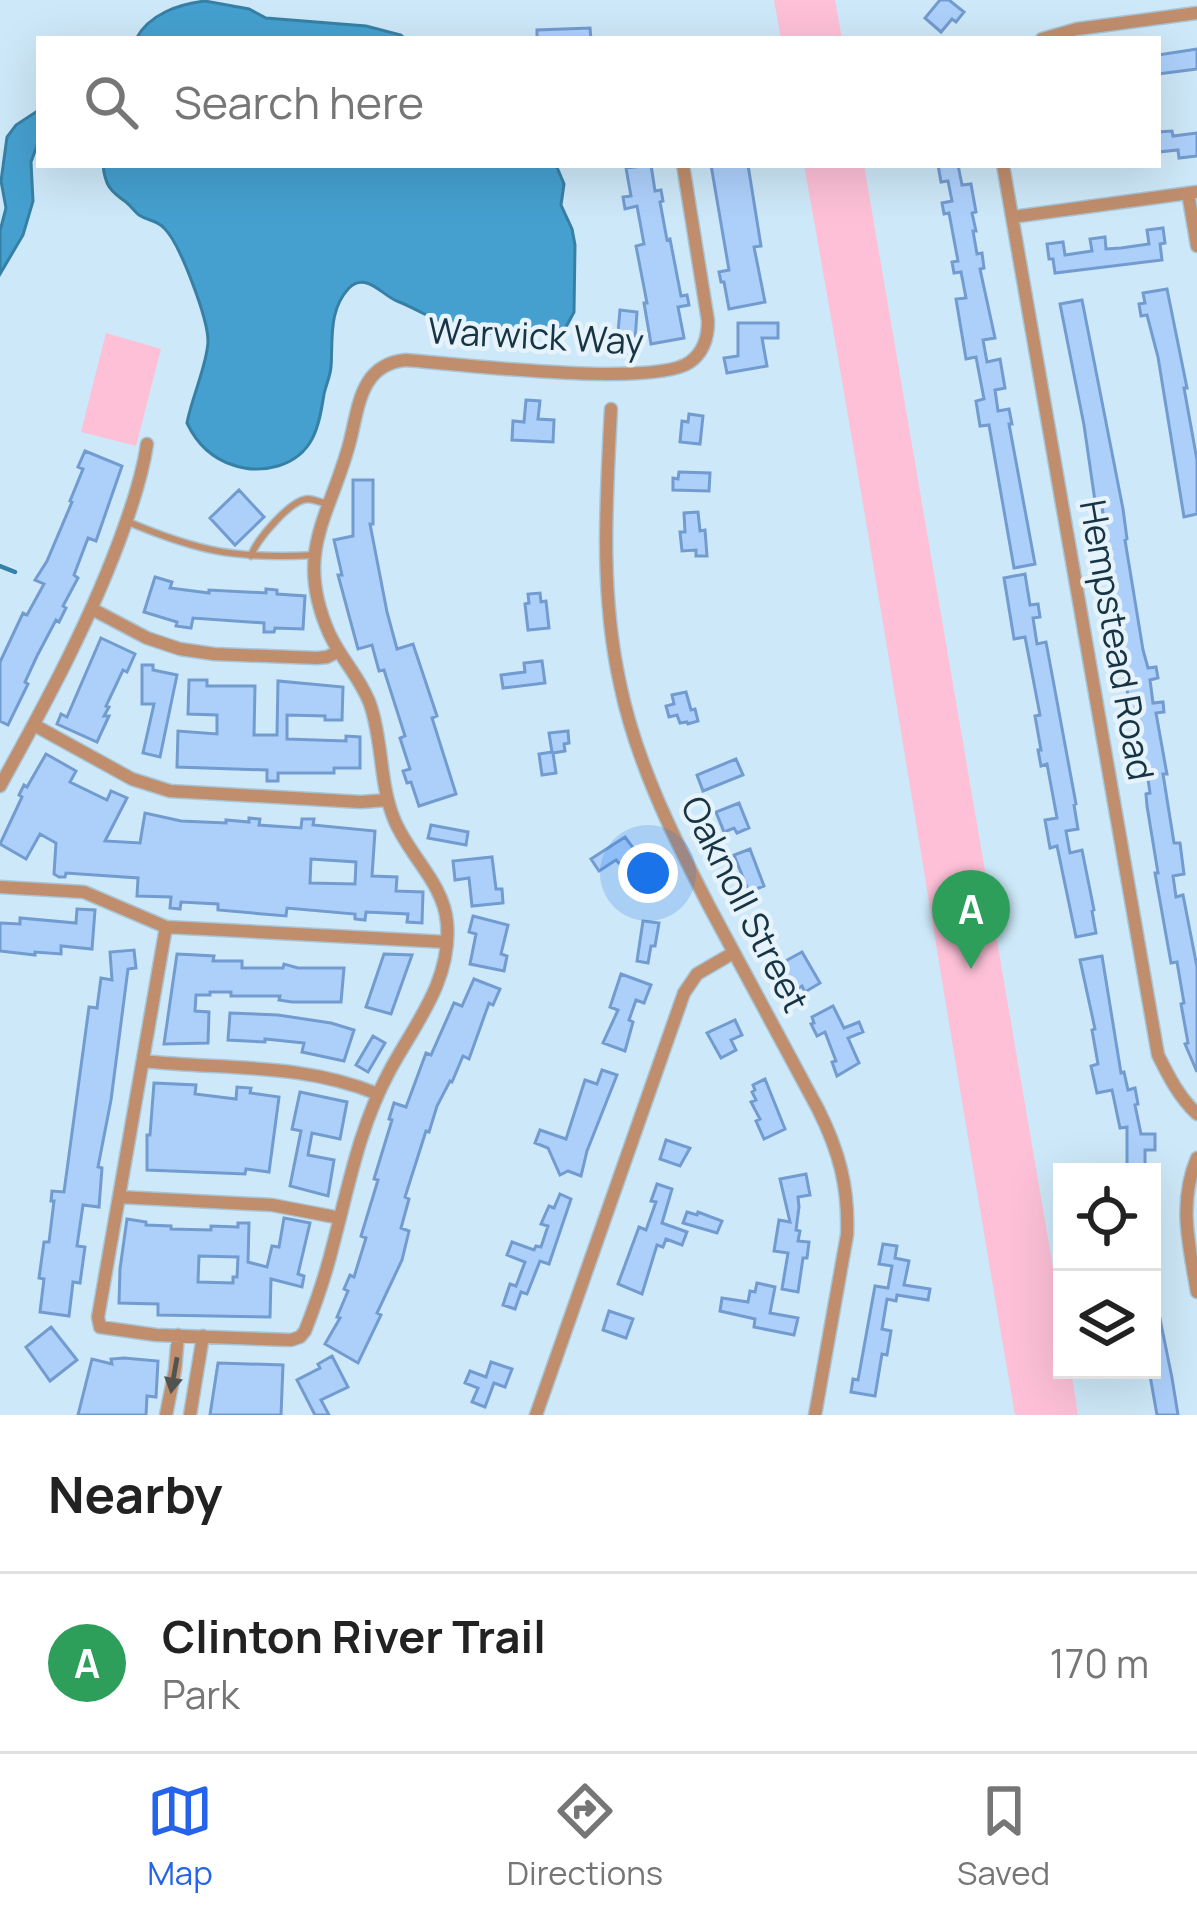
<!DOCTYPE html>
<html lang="en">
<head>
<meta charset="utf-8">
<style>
	body { margin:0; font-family:Manrope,sans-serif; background:#f6f6f6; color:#222 }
	.controls { position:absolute; right:36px; bottom:36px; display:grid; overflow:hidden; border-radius:0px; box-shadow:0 12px 48px #0002 }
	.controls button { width:108px; height:108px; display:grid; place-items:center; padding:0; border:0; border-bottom:3px solid #e0e0e0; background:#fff; color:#222; font:60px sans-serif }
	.you { position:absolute; left:648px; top:873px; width:42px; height:42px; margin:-30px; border:9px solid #fff; border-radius:50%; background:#1a73e8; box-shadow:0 0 0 18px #1a73e833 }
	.badge { display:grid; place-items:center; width:78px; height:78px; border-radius:50%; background:#2563eb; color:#fff; font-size:39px; font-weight:700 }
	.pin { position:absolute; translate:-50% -99px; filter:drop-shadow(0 3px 6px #0008) }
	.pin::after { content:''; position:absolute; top:63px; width:42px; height:36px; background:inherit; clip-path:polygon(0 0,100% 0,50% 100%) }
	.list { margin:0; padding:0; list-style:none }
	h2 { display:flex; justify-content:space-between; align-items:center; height:156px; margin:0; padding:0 48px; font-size:51px }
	h2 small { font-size:39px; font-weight:400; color:#767676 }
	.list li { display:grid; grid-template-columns:78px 1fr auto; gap:36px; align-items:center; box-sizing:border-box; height:180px; padding:0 48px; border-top:3px solid #e0e0e0 }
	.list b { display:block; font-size:45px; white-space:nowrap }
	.list p { margin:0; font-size:39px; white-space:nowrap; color:#767676 }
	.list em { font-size:39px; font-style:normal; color:#767676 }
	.icon { flex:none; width:66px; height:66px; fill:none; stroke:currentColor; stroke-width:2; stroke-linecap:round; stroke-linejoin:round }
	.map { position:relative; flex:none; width:1197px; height:1415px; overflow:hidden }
	.search { position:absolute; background:#fff; box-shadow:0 12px 48px #0002; left:36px; right:36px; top:36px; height:132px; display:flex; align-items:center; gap:30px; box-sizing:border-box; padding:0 42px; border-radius:0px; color:#767676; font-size:45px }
	.sheet { height:336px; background:#fff }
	nav { display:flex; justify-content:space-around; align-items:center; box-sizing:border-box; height:168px; border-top:3px solid #e0e0e0; background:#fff; font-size:33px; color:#767676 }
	nav a { display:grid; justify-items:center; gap:6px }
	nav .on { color:#2563eb }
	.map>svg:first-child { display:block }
	.green { fill:#fdc0d7 }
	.water { fill:#45a0cf; stroke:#3780a5; stroke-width:3 }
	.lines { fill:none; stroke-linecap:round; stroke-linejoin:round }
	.stream { stroke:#3780a5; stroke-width:4.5 }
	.building { fill:#add0fb; stroke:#729bcf; stroke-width:3; fill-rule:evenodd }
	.service-casing { stroke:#a9c4d4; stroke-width:9 }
	.minor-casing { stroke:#a9c4d4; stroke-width:15 }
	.service { stroke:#c08e6d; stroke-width:6 }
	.minor { stroke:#c08e6d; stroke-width:12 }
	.oneway { fill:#525452 }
	.labels { text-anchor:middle; stroke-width:9; stroke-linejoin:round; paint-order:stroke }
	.street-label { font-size:36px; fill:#173444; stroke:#e6f3fb }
</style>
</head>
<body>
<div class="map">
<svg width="1197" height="1415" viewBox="0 0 1197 1415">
	<rect width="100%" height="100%" fill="#cde8f8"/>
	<!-- green -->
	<path class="green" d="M774,0H835L842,39H781Z
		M804,165H864L1062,1320V1370H1071L1078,1415H1015C943,999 879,581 804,165Z
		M106,333L161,349L136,446L81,432Z"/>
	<!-- water -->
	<path class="water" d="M205,1L249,9L266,18L366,26L401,35L405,39H136C149,14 179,4 205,1Z
		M39,110V140L31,162L33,201L23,235L0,274V231L6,208L1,181L7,137L16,125Z
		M103,165H556L564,184L561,205L572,229L575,245L574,312L566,327C539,336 473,336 447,325C430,318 415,308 397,301C383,296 366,271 349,288C328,310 333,341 331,367C330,377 326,385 324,394C319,426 314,455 278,466C264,470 247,470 233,465C211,458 197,444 187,423C191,400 208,362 208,341C208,319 180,243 164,228C157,220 148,221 139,215C134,211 131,206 126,202C110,191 105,185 103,165Z"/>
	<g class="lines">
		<!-- stream -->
		<path class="stream" d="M0,566L15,572"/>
	</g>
	<!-- building -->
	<path class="building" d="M940,0H949L964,12L956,22L952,19L941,32L925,18Z
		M590,28L591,39H537V30Z
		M1197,49V69L1158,74V55Z
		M1172,131L1173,136L1197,133V156L1179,158L1178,150L1158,152V132Z
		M651,165L655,191L661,190L663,201L660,202L667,240L670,239L681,296L687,295L689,305L678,307L684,338L651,344L644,303H647L636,246L644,244L637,206L625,209L623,197L631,196L626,168Z
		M711,165H748L761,246L754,247L765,302L729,309L724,282H721L719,272L729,270Z
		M938,165H958L962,185L971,184L976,212L972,213L976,231H973L977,254L982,253L984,268L980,269L995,338L983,340L987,362L1000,359L1005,388L995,390L998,411L1009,409L1012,424H1009L1035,564L1014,568L989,425L980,426L976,401L984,399L976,357L966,359L956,299L966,298L961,272L954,273L952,262L958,261L949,213L944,214L942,203L952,201L948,181L941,182Z
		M1163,228L1165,243L1160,244L1162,260L1055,273L1053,259H1049L1047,244L1063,242L1065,255L1092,251L1090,239L1105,237L1106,249L1121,248L1149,244L1147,230Z
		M1167,289L1187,388H1184L1197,460V514L1184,517L1158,357L1147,315L1141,316L1139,304L1145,303L1143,293Z
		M1082,300L1123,509L1127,539L1125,540L1143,650L1148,668L1156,667L1158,678L1150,680L1153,703L1163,702L1164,712L1156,713L1166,769L1167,774H1163L1174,843H1180L1184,874L1173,876L1176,897L1183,895L1197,967V1072L1185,1044L1188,1043L1181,1004L1184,1003L1177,962L1171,963L1155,873H1158L1147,806L1146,794L1150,793L1147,772L1142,773L1136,716L1132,717L1117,636L1120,635L1112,599L1115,598L1106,565H1110L1102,530H1105L1102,506L1096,508L1084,425L1060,304Z
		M620,310L637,312L634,355L616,354Z
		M738,323H778V338H762L767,366L727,373L724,358L738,356Z
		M526,400L540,401L538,419L554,420L553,442L512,440L513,421L524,422Z
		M689,414L703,416L700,444L680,442L682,421L688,422Z
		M85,451L122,466L96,541L88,538L74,575L78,578L63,606L66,608L59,622L56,620L37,656L25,682L28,684L8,725L0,721V662L23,613L27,615L44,584L35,580L47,561L72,502L70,501L83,469L78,467Z
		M679,472L710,473L709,491L673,490V478L678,479Z
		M353,480H373V524H370L387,612L397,649L413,644L437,716L432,718L456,794L419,806L411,782L407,783L403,771L410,769L400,738L405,736L384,670L379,671L372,645L358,649L338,575H342L334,540L353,536Z
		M239,490L264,517L235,545L210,518Z
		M698,512L700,531L705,530L707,556H696V550L682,551L680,532H685L684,513Z
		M1025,574L1030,605L1038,604L1040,617L1033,618L1037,644L1046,642L1076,804L1074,805L1078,829L1066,831L1070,853L1082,850L1094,910L1092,911L1096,933L1076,937L1057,846L1050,848L1045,820L1057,818L1047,764L1041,766L1038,750H1041L1035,716L1040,715L1031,668L1025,637L1014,639L1004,578Z
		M155,577L172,582L170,588L209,593V590L266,593V589L277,590V594L305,596L303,629L275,628L274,632H264V623L193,618L191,628L176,626L177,622L144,612Z
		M540,593L541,602L546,601L549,628L528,630L525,604L529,603L528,594Z
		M101,638L135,654L127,672L123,670L106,706L109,707L104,716H109L97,742L57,724L61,714L67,717Z
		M542,661L545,683L503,688L501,675L525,672L524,663Z
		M142,665H153V670L177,675L160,757L143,753L154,704H142Z
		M189,680H207V686H255L254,735H277L278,681L343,687L342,720H325V716L287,715V739L346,741V736L360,737V768H334V773H278V781H267V770L177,767L178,731L217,734V715L188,714Z
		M686,692L691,710L695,709L698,721L688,724L687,722L680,723L677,715L669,717L666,706L674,704L672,695Z
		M568,731L569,743L564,744L565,751L553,753L556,773L542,775L539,754L552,752L549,733Z
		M46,754L76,771L70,782L107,800L111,791L127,798L105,841L140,843L145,813L181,821L226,823V820L249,822V818L260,819L259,825L301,828L302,819H314L313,825L375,831L372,876L397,877L396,891L423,892L422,923L407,922L408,914L366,912L365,920L355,919V914L287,908L286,916L218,910V904L181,902L180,909L170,908L171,897L137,896L138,878L66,873L65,877H59L54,874L56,843L40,834L26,859L0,844L22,797L19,795L24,785L27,787ZM311,859L356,862L355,884L310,883Z
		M736,759L743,775L703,791L697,775Z
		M739,803L749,828L737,833L734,828L724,832L716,812Z
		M431,825L468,832L466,845L428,838Z
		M625,837L645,864L629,874L616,860L599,871L591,859Z
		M750,849L764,886L749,892L734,855Z
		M492,857L496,889H502L503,903L472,906L469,878L455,880L453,861Z
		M77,909L95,910L92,949L61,946V954L35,952V955L0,951V923L20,924V918L76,923Z
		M473,916L508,925L501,954L507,956L504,971L470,964L476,934L469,932Z
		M643,921L659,923L655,946H651L648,963L637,961Z
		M134,950L136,968L128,969L111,1100L98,1167L102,1168L99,1207L83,1205L77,1246L85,1247L80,1283L73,1282L69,1316L40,1312L44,1279L39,1278L44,1242H49L54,1201H51L52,1191L64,1192L89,1007L97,1008L101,978L112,980L110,952Z
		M802,952L820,983L805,992L802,986L797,989L780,964Z
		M177,954L214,956L213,961H242V968H283L284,964L298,968H344L341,1002H292L279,1000L280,996H231V992H210V995H196L195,1011L209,1012L208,1043L164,1044Z
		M384,954L412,955L391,1014L366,1007Z
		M1102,956L1121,1073L1124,1072L1128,1090L1135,1088L1138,1104L1135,1105L1141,1134H1155V1150H1145V1165H1127V1127L1120,1128L1112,1090L1097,1093L1091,1066L1098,1064L1092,1030L1095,1029L1080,960Z
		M621,974L651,985L644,1003L636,1000L629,1020L633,1022L625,1051L603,1043L618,1010L610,1007Z
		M474,979L500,989L493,1005L489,1003L469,1059L463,1056L452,1082L450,1081L437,1106L429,1132L426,1131L405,1197L409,1199L401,1228L409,1231L402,1260L377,1313L381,1315L358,1363L325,1344L340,1318L337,1317L348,1291L344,1289L350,1275L354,1277L366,1238L361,1236L378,1180L374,1179L392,1120L389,1119L394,1103L406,1107L426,1053L431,1055L454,1003L462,1006Z
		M833,1006L844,1028L859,1022L863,1032L848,1038L859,1063L837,1076L832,1062L836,1061L825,1032L817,1036L811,1024L814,1023L812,1017Z
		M230,1013L278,1015L331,1023L354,1030L344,1061L302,1052L304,1043L265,1039V1042L228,1040Z
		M735,1020L742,1035L731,1040L736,1050L721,1058L707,1033Z
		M373,1036L385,1043L368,1072L356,1065Z
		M602,1070L617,1075L587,1151L581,1176L568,1171L560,1175L548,1148L535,1143L540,1130L566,1139L585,1080L597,1084Z
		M765,1079L785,1129L764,1139L756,1121L760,1119L751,1102L756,1100L752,1092L755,1090L753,1085Z
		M154,1083L196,1085L195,1094L236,1099L237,1087L251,1088L250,1093L279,1097L269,1172L246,1169L245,1174L147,1170V1135H150Z
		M300,1092L347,1102L340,1139L312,1133L308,1155L334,1160L328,1196L290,1186L301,1131L292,1129Z
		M666,1140L690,1148L680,1166L660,1159Z
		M806,1174L810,1195L798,1197L799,1207L796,1230L800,1231L798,1241L809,1242L807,1258H803L798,1292L782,1289L788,1253L774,1251L779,1220L790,1222L780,1179Z
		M657,1184L672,1189L662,1223L687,1232L682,1245L666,1239L663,1247L657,1245L642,1294L618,1284L639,1227L646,1230L656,1202L651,1201Z
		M560,1194L571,1199L549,1264L540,1261L527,1294L521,1292L515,1309L503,1305L510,1284L516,1286L525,1262L507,1255L512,1242L534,1250L536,1246L541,1247L548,1226L541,1224L549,1206L554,1208Z
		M687,1212L697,1215L698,1212L722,1221L717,1233L683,1223Z
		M284,1218L310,1223L298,1274L304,1276L302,1287L271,1279L270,1317L158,1315V1304L119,1303L120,1269L127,1219L146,1222V1225L171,1226V1229L211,1230V1226L238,1227V1223H249L248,1262L267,1267L272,1246L279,1247ZM199,1256L238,1257L237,1277H233V1283L198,1282Z
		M883,1244L897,1246L895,1258L909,1261L904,1285L930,1289L928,1300L897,1295L896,1301L887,1299L882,1329L891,1331L887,1355L882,1354L875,1396L851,1392L853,1379L858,1380L860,1369L875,1286L888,1288L892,1266L879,1264Z
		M757,1283L775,1287L770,1313L798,1318L794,1335L754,1327L755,1319L720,1311L722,1298L748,1302L750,1291L755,1292Z
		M1157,1304L1172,1378L1178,1415H1157L1149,1370H1152V1305Z
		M609,1311L633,1319L626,1338L603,1330Z
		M51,1327L77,1360L50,1381L26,1347Z
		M332,1356L348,1387L321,1400L329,1415H315L297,1380L320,1368L318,1364Z
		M124,1358L158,1361L156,1397L147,1396L146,1415H78L92,1359L112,1364L111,1359Z
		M491,1362L512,1369L505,1387L494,1383L485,1407L472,1402L478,1388L465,1383L470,1371L486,1377Z
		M218,1363L283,1365L281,1415H210Z"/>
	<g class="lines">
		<defs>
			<path id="service" d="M126,521C199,552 236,559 315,555
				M251,556C256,541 289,501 307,499C313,499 320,502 327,504"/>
			<path id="minor" d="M1042,39L1077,29L1197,13
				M1003,165L1158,1055C1169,1077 1179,1097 1197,1114
				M1188,193L1197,246
				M1012,217L1197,192
				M611,409C606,502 600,593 620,684C636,762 673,836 709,906C745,974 782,1041 818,1109C839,1151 849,1187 847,1235L815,1415
				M92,609L147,638L180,649L214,654L317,658L327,657L339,651
				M34,725L132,779L170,791L361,802L387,800
				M0,786C47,701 93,616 125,525C135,497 143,472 147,444
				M0,887L84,892L166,927L98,1317L100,1327L156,1335L291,1340L300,1337L305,1331C316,1303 326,1274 333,1245C349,1185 359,1128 389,1072C414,1025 452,981 447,923C444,883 408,855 394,819C379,782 383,741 370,704C360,677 340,658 329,633C293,551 331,515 350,441C359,405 361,364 406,360C458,364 655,388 690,362C704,352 708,337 708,321L683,165
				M166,927L447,942
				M143,1061C224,1070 300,1062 378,1094
				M1197,1158C1178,1203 1189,1245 1197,1292
				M119,1197L272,1205L340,1218
				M166,1415L175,1370L178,1335
				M190,1415L203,1336
				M536,1415L684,993L697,974L733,953"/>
		</defs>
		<!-- service casing -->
		<use href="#service" class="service-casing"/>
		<!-- minor casing -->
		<use href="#minor" class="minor-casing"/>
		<!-- service -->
		<use href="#service" class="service"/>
		<!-- minor -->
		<use href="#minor" class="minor"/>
	</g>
	<!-- one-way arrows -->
	<defs><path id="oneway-solid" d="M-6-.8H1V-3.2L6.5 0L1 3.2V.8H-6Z" transform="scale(3)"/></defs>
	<use class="oneway" href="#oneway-solid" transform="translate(174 1375) rotate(100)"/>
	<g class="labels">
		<!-- street labels -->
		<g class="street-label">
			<text transform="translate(536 336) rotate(3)" y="13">Warwick Way</text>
			<text transform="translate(1117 640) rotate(80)" y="13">Hempstead Road</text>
			<text transform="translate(745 904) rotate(63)" y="13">Oaknoll Street</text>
		</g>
	</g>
</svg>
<div class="controls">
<button><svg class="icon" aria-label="locate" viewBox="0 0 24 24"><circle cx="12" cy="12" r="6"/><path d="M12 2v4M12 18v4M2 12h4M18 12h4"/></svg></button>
<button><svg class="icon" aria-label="layers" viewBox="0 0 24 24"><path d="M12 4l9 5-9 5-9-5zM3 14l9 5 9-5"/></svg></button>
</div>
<div class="you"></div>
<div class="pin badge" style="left:971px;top:969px;background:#2e9e5b">A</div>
<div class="search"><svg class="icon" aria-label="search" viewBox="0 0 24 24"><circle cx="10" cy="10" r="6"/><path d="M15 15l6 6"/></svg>Search here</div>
</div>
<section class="sheet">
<h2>Nearby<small></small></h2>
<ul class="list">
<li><span class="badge" style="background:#2e9e5b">A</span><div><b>Clinton River Trail</b><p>Park</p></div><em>170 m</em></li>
</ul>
</section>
<nav>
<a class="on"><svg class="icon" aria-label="map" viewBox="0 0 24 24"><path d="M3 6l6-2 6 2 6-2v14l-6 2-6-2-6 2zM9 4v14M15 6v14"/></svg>Map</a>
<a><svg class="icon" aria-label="directions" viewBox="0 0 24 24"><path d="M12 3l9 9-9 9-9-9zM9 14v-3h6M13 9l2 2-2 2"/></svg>Directions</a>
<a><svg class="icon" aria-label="saved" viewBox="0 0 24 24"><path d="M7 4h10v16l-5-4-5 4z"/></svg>Saved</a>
</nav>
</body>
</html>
